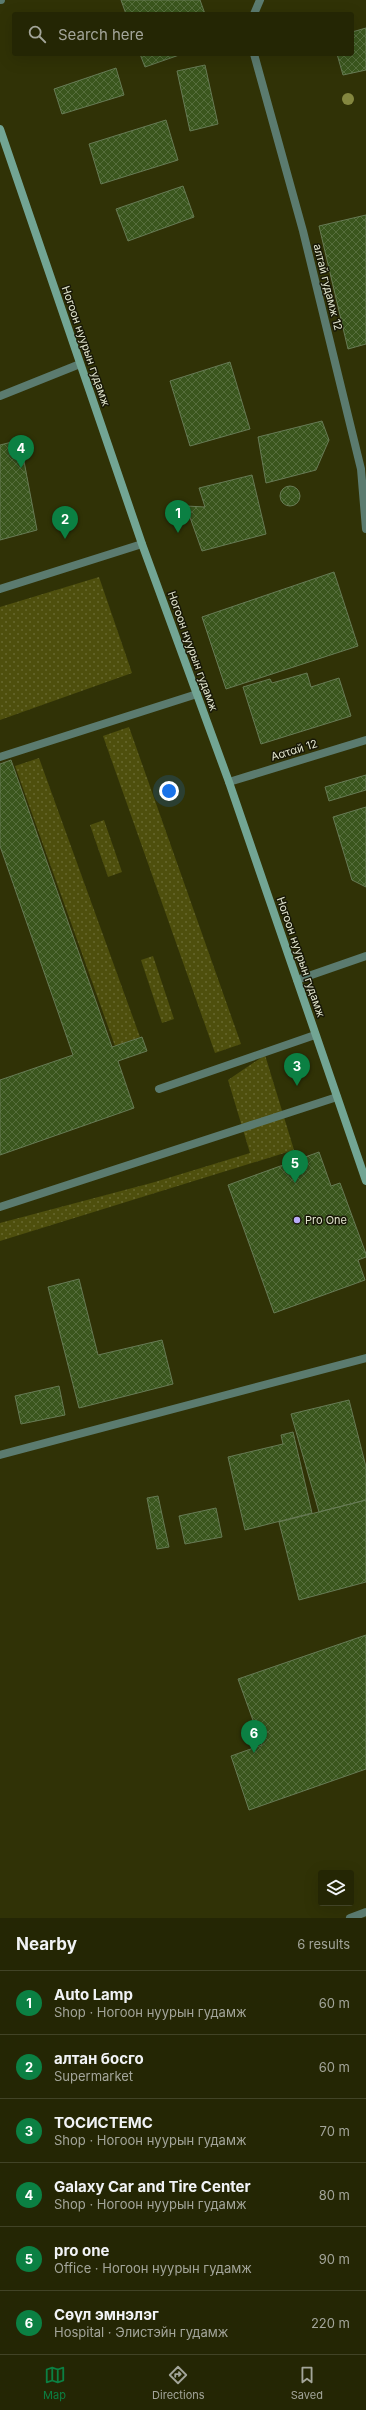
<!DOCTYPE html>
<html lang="en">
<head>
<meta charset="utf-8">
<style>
	body { margin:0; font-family:Inter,sans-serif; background:#2c2e0e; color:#f1f3f6 }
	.controls { position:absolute; right:12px; bottom:12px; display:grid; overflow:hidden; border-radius:4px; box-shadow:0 4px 16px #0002 }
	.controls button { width:36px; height:36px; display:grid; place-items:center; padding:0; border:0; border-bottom:1px solid #414326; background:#242604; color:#f1f3f6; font:20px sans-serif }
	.you { position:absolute; left:169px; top:791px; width:14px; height:14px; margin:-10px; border:3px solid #fff; border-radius:50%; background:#1a73e8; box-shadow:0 0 0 6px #1a73e833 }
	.badge { display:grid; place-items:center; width:26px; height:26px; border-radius:50%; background:#0b8043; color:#fff; font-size:13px; font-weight:700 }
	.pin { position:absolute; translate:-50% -33px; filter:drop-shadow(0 1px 2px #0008) }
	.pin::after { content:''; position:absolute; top:21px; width:14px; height:12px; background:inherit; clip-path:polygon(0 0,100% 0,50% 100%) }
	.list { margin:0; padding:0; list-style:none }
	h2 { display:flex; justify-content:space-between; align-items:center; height:52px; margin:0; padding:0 16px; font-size:17px }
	h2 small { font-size:13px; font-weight:400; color:#a3a59a }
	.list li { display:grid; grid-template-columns:26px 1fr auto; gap:12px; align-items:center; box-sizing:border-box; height:64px; padding:0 16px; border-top:1px solid #414326 }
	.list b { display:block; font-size:15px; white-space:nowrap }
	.list p { margin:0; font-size:13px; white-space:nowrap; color:#a3a59a }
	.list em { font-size:13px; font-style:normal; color:#a3a59a }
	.icon { flex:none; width:22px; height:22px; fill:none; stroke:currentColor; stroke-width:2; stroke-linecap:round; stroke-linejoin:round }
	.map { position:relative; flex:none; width:366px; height:1918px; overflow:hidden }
	.search { position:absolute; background:#242604; box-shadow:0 4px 16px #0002; left:12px; right:12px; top:12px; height:44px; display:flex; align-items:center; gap:10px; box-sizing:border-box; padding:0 14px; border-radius:4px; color:#a3a59a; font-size:15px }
	.sheet { height:436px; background:#242604 }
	nav { display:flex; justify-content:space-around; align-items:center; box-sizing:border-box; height:56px; border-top:1px solid #414326; background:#242604; font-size:11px; color:#a3a59a }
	nav a { display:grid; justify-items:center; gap:2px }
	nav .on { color:#0b8043 }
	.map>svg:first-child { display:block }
	.garden { fill:url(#garden-dots) }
	.building { fill:url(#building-cross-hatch); stroke:#677b55 }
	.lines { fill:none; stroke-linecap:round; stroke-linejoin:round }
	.service { stroke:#5b7b6f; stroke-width:8 }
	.minor { stroke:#5b7b6f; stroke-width:8 }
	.tertiary { stroke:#5b7b6f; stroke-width:8 }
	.secondary { stroke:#72a594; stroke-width:8 }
	.tree { fill:#84873f }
	.poi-dot { fill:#b8abf7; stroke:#181807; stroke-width:1.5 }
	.labels { text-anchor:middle; stroke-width:3; stroke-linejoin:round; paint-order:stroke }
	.street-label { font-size:11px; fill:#e2e5ce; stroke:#181807 }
	.poi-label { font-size:11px; fill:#e2e5ce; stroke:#181807; text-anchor:start }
</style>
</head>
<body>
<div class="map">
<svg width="366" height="1918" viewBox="0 0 366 1918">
	<defs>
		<pattern id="garden-dots" width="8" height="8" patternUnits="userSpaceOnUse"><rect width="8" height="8" fill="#4e4f0d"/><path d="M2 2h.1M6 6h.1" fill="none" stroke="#67682f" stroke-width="1.8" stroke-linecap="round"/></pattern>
		<pattern id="building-cross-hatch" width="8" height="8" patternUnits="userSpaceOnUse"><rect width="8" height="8" fill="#3a561d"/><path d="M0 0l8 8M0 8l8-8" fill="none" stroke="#566e3d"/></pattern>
	</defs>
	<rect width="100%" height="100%" fill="#303206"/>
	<!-- garden -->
	<path class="garden" d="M99,577L132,673L0,720V607Z
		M129,727L241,1044L215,1053L103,736Z
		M39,758L140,1037L115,1046L15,766Z
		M104,820L122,872L108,877L90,825Z
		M153,956L174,1019L162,1023L141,960Z
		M265,1055L294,1150L0,1241V1223L155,1182L250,1153L228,1080Z"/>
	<!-- building -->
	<path class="building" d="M121,0H200L205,14H126Z
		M366,28V70L343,75L337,54H352V32Z
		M140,54H182L145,67Z
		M205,65L218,124L190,131L177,71Z
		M116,68L124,95L62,114L54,89Z
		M166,120L178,160L101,184L89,144Z
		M183,186L194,217L128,241L116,209Z
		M366,215V344L348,349L319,226Z
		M230,362L250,429L190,446L170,381Z
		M322,421L329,440L316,470L266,483L258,437Z
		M20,440L37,530L0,540V445Z
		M252,475L266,534L202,551L186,506L205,507L199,488Z
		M280 496a10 10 0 1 1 20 0a10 10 0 1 1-20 0Z
		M334,572L358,646L226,689L202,617Z
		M307,673L311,687L339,678L351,716L261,744L243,687L270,679L272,683Z
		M11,760L112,1047L142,1037L147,1051L118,1061L134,1108L0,1155V1080L73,1055L0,846V764Z
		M366,775V790L329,801L325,787Z
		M366,807V887L352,880L333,817Z
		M319,1152L331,1186L340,1183L366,1254V1257L358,1260L365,1280L274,1313L228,1185Z
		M79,1279L98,1355L162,1340L173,1384L79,1408L48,1287Z
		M59,1386L65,1415L21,1424L15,1396Z
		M349,1400L366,1467V1500L319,1512L291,1414Z
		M293,1432L312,1513L245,1530L228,1457L283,1444L281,1435Z
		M158,1496L169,1547L157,1549L147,1498Z
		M366,1500V1582L299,1600L279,1522Z
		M216,1508L222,1537L185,1544L179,1516Z
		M366,1635V1769L249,1810L231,1756L262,1745L238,1679Z"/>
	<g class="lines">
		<!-- service -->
		<path class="service" d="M0,0H1
			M0,396L80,364
			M0,589L142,544
			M159,1089L315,1035
			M0,1207L337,1097"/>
		<!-- minor -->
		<path class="minor" d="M254,14L260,0
			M254,54L303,231L361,469L366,529
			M0,757L197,694
			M229,782L366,740
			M297,980L366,956
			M0,1455L366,1358"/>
		<!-- tertiary -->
		<path class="tertiary" d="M350,1918L366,1912"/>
		<!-- secondary -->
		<path class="secondary" d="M0,129L142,544L229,782L366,1181"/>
	</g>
	<!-- trees -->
	<circle class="tree" cx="348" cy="99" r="6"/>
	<!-- markers -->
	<circle class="poi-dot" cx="297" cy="1220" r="4"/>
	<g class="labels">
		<!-- street labels -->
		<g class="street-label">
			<text transform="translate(328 287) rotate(76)" y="4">алтай гудамж 12</text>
			<text transform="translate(86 346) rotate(71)" y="4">Ногоон нуурын гудамж</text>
			<text transform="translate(193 651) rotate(70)" y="4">Ногоон нуурын гудамж</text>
			<text transform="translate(294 750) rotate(-17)" y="4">Ααταй 12</text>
			<text transform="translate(301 957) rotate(71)" y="4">Ногоон нуурын гудамж</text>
		</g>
		<!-- poi labels -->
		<g class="poi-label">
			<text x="305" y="1224">Pro One</text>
		</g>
	</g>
</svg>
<div class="controls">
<button><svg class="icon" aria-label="layers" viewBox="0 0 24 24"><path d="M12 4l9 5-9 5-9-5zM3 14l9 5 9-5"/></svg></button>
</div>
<div class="you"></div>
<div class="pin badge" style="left:178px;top:533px">1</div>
<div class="pin badge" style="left:65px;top:539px">2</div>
<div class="pin badge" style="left:297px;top:1086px">3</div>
<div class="pin badge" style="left:21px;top:468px">4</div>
<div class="pin badge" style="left:295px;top:1183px">5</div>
<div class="pin badge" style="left:254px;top:1753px">6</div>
<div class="search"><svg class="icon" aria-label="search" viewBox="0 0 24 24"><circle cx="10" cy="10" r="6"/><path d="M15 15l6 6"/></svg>Search here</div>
</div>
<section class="sheet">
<h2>Nearby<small>6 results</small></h2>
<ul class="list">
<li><span class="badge">1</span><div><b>Auto Lamp</b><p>Shop · Ногоон нуурын гудамж</p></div><em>60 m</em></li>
<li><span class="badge">2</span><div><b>алтан босго</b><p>Supermarket</p></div><em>60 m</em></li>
<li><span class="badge">3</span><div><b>ТОСИСТEМС</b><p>Shop · Ногоон нуурын гудамж</p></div><em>70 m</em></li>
<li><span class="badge">4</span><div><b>Galaxy Car and Tire Center</b><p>Shop · Ногоон нуурын гудамж</p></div><em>80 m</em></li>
<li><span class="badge">5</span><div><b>pro one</b><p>Office · Ногоон нуурын гудамж</p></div><em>90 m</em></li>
<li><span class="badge">6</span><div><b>Сөүл эмнэлэг</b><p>Hospital · Элистэйн гудамж</p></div><em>220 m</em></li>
</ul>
</section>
<nav>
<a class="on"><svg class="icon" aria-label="map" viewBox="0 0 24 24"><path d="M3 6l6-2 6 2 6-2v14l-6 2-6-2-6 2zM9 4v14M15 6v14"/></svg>Map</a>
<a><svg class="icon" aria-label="directions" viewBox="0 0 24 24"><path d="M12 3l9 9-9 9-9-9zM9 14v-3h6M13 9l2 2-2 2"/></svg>Directions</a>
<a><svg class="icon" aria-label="saved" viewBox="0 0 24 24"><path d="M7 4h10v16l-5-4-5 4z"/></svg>Saved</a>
</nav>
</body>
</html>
